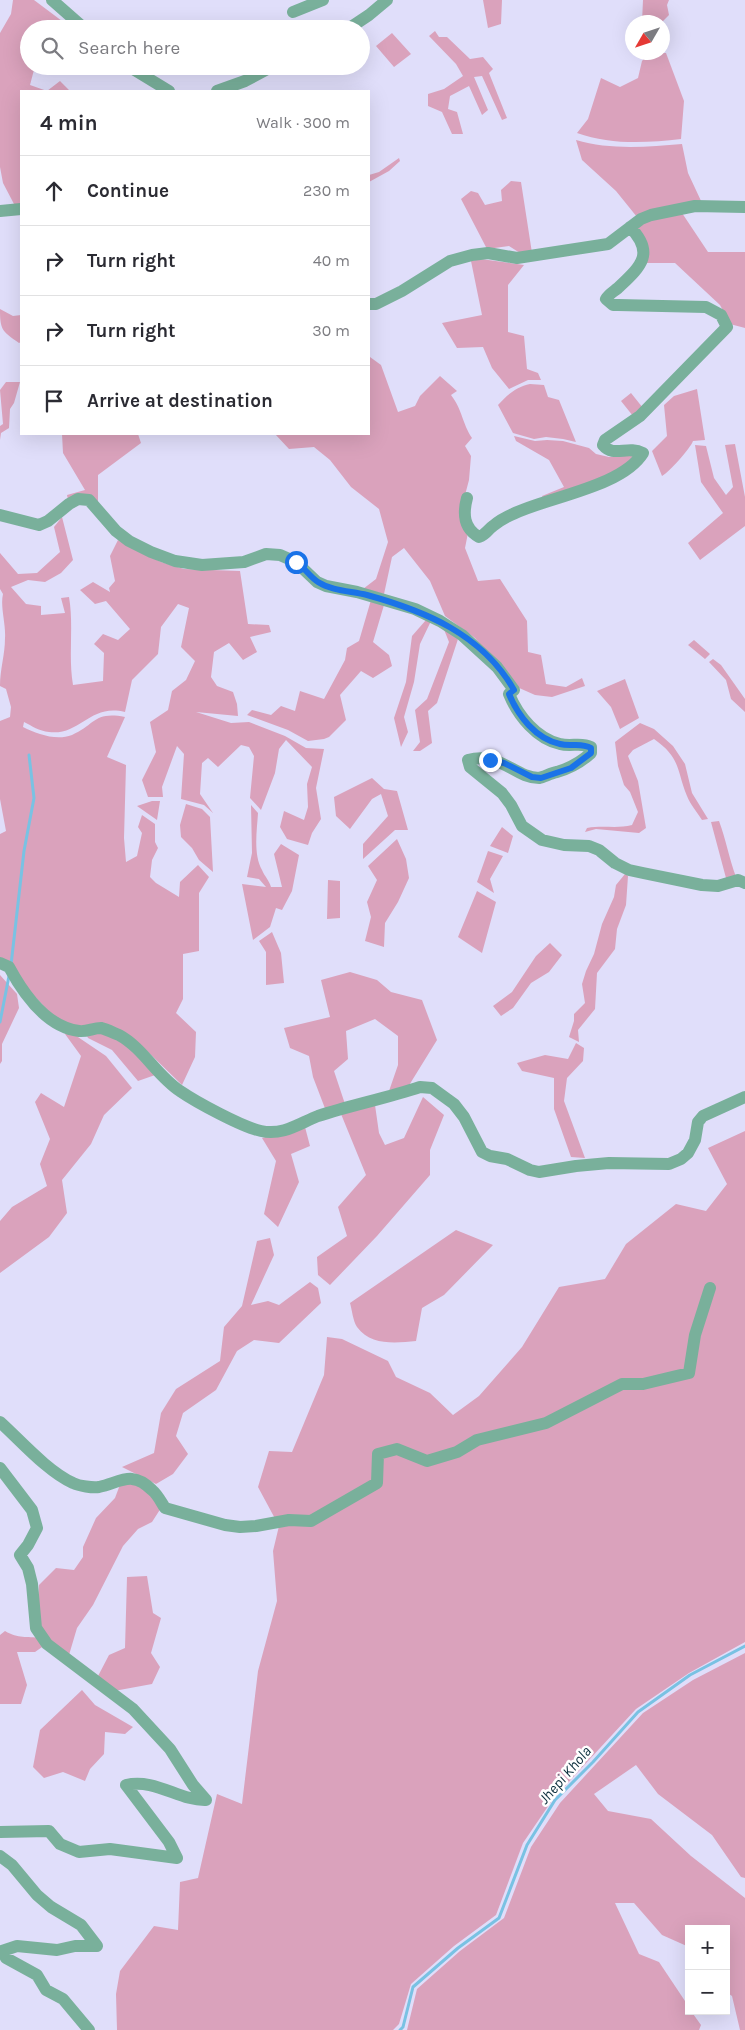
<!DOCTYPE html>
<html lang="en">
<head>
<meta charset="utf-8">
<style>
	body { margin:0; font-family:Karla,sans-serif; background:#f2f2f3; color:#2b2b33 }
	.controls { position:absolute; right:15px; bottom:15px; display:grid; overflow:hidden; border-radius:0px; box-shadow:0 5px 20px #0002 }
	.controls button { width:45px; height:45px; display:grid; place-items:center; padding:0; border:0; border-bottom:1px solid #e1e1e2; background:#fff; color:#2b2b33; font:25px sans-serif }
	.compass { position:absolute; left:625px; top:15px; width:45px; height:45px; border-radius:50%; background:#fff; box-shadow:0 5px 20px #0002; rotate:231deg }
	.stop { position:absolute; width:15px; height:15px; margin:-11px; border:4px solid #1a73e8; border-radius:50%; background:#fff }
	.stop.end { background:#1a73e8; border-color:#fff; box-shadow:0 1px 5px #0008 }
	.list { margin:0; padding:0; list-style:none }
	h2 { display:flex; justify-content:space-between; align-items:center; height:65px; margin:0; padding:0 20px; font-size:21px }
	h2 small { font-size:16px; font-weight:400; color:#7c7c81 }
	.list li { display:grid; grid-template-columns:32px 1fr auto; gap:15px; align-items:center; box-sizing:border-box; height:70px; padding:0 20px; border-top:1px solid #e1e1e2 }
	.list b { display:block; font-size:19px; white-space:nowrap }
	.list em { font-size:16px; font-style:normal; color:#7c7c81 }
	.icon { flex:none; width:28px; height:28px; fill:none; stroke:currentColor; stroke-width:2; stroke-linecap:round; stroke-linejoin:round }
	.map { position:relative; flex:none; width:745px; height:2030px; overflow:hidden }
	.search { position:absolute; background:#fff; box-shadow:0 5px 20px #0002; left:20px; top:20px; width:350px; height:55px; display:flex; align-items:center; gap:12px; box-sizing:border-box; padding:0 18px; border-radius:28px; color:#7c7c81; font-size:19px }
	.panel { position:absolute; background:#fff; box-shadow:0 5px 20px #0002; left:20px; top:90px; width:350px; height:345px; border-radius:0px }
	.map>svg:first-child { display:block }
	.green { fill:#daa2bc }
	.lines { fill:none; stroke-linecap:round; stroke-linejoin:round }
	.stream { stroke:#79c2e3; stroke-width:3 }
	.street { stroke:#79b09b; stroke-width:12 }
	.route { stroke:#1a73e8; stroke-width:6 }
	.labels { text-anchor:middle; stroke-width:5; stroke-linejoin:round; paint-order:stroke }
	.water-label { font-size:15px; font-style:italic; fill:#0b2e3c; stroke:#fff }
</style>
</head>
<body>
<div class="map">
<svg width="745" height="2030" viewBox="0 0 745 2030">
	<rect width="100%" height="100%" fill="#e0defa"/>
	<!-- green -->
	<path class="green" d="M13,0H34L66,24L65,29H29V66H35L30,85L47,91L60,81L70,91H21V204H14L3,183L0,167V33L11,14Z
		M483,0H502L501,24L488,28Z
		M643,0H669L667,5L669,15L662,22H642Z
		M435,31L439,37H447L470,59L483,57L493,69L489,73L507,118L502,120L482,76L474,77L488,110L482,115L469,86L450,96L448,109L457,112L463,134H452L442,112L428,106V94L444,89L463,76L456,64L429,36Z
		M392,33L411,54L394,67L376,46Z
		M649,53H666L684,101L681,139C647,143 610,145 577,133L588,119L601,78L620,87L638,78L642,61Z
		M576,140C609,150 647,147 682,144L688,173L702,203L637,217L616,191L582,160Z
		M399,158L400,161L389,171L369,182V175L379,172Z
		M511,181L521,182L532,253H520L509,246L487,249L461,199L471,191L478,193L485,205L502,201L501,190Z
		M682,213L708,252H745V328L730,324L720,305L675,263H646L637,227L645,221Z
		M481,259L524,265L508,285V332L524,336L527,369L538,373L541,380H528L509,389L492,368L483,347L457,348L442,323L482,315L471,261Z
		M0,309L13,316L21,315V342L19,343C2,331 0,330 0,309Z
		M370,357L381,365L398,412L415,406L420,396L440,376L457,391L451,395C463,411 462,423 472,438L465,446L471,456L469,480L460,514L468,533L465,548L478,581L500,579L527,621L528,652L541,655L546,684L566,687L582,678L585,686L552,697L535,695L517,687L475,638L445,616L430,581L404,548L392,557L384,594L363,589L376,579L388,542L379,509L351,487L330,460L314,447L289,449L275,434H369Z
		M6,382H20L14,403L10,409L9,428L1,433L0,440V426L3,424L0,390Z
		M530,384L544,385L548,397L559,400L576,442L563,439L546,437L534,439L513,433L498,405C507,395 516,387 530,384Z
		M697,389L705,440L693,441C690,449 669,472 662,476L652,451L667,436L664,405L674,396Z
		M631,393L643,408L633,416L621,401Z
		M62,434H138L141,443L98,475V502L68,500L67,495L85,490L63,453Z
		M514,436L535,441L547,440L563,441L589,448L596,454L609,457L637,454L623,468L544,501L542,496L564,487L549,460L516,441Z
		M735,444L745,497V526L700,560L688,543L723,513L701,482L695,445L706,446L714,478L726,495L733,487L725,445Z
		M62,517L73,560L61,573L45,582L28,580L11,587L26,604L41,606V615L65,613L61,598L69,597C74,626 68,656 73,685L103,681L104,653L94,644L103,634L118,640L130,629L106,601L95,604L80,590L93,582L110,592L109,588L115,581L110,556L118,540L161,562L184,569L240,571L248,624L269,625L271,632L250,637L257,652L243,660L229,643L214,652L211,677L217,686L233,692L237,704L238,716L196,712L231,723L249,722L285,736L306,748L324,749L316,788L321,819L312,833L308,845L287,839L280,827L284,811L304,820L308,807L307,784L312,767L286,740L279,749L275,773L261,810L250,798L254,756L249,747L241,745L218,767L208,758L202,763L200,794L213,813L204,805L181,799L184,754L177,746L162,787L163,797H148L142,780L156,752L150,722L168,710L172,691L186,680L195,661L181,647L189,608L178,604L161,627L158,654L132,680L125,712C90,703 80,736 49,732C39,731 32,726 24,722L23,727C37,734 56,741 72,735C95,725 94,711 125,717L107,757L126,765L124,838L126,862L137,856L142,833L138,827L142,815L155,824V842L158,848L152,860L150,877L156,883L179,897L180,882L198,865L209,877L199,893V951L183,954V999L176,1013L196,1032L195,1057L182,1085L142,1046L87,1027L72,1025L52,1015L0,959V834L6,831L0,799V721L10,717L11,707L6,689L0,686C0,669 5,655 5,638C6,624 0,607 3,594L0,589V553L18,574L37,573L60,552L54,527Z
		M371,600L384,605L373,642L389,655L392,666L373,678L361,671L340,695L346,720L329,737L324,739L308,741L288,730L247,715L252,710L271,715L281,706L295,711L300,691L324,699L345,660L347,648L359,641Z
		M426,620L431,621L420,644L414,682L404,717L408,732L401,747L394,718L406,682L412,636Z
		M443,627L458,639L437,703L428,711L432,743L420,751H413L420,742L415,710L427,699L449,642Z
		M694,640L710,654L705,659L688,645Z
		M713,659L721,665L745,699V712L731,699L726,680L709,662Z
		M625,679L639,718L620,729L611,707L597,691Z
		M640,723L654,729L673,746L685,764L692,793L708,819L702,820C697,812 690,804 687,796C676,769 681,758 654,739L633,750L628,756L638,781L646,828L639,833L596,829L585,832L587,828C603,825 617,829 632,825L638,812L630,792L624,785L618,766L615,742Z
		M372,778L384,789L397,791L408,830H395L363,859V844L388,816L381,794L372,799L350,829L336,816L334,797Z
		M152,801H160L157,820L137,806Z
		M186,804L202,809L210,817L213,872L199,860L192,848L181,837L180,825Z
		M251,805L258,813C257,830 253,854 262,870C265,877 269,880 271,887H282L274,854L281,844L299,855L292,891L282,910L276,908L270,927L253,940L242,884L266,887L259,879L247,877L252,853Z
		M719,821C726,840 729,858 736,877L726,878L711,822Z
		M502,827L513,836L508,853L490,846Z
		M397,839L406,859L409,878L398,902L385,923L384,947L365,941L371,917L367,902L377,880L368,866Z
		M488,851L503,856L490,879L494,893L477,882Z
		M625,874L628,876L626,905L617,929L615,949L597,973L595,1009L578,1030L579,1042L569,1037L574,1021V1014L585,1003L582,984L586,971L594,954L602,924L614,897L616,885Z
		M328,880L340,881V918L327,919Z
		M477,891L496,902L482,953L458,937Z
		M272,932L281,953L284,983L266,985V952L259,941Z
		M550,943L562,955L549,972L531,983L513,1008L501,1016L493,1006L512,992L536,956Z
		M350,972L377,980L391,992L422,1000L437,1040L408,1087L389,1091L398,1065V1036L375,1019L346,1031L348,1059L334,1071L345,1104L326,1111L313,1077L309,1056L290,1048L284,1028L330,1017L321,980Z
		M0,975L17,994L19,1008L2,1044V1061L0,1064Z
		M102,1031L119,1037L158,1074L138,1081L112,1050L88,1038L87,1036Z
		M72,1033L106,1056L132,1088L104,1115L91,1144L62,1180L67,1213L49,1237L0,1273V1221L12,1207L47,1186L40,1164L50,1139L35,1102L41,1093L64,1107L81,1056L65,1034Z
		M576,1043L584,1048L583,1061L567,1078L564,1101L585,1158L571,1157L554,1109V1078L522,1071L517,1063L545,1055L568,1059Z
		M423,1097L444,1115L430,1150V1175L377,1236L330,1285L318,1275L317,1257L347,1236L338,1207L366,1175L341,1114L375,1105L379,1133L385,1145L404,1138Z
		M305,1127L310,1146L291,1154L299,1182L278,1227L264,1214L276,1161L262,1138Z
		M745,1131V1642L689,1673L636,1709L553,1799L523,1843L496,1915L454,1946L411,1984L399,2024L393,2030H117L116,1994L120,1971L154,1926L178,1930L180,1882L198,1878L217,1794L242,1804L258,1671L277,1601L273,1551L279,1526L258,1487L269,1451L292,1452L324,1375L327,1337L342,1339L388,1361L396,1377L430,1393L453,1415L479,1396L522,1347L559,1287L605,1279L626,1244L676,1204L706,1211L727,1184L708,1148Z
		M456,1230L493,1245L444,1295L422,1308L416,1341C396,1343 371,1346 357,1327C353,1321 352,1310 350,1303Z
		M270,1238L274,1255L251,1305L268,1301L279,1305L310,1282L318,1288L321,1303L279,1343L254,1340L237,1351L216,1390L183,1413L176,1436L188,1454L173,1474L156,1484L122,1467L154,1453L161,1413L176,1389L220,1361L224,1327L242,1306L257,1241Z
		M121,1482C144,1483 149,1489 161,1508L152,1522L138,1529L123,1546L93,1605L77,1628L69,1655L50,1641L40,1626L38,1601L39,1585L56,1568L74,1570L83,1557V1547L96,1518L115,1498Z
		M147,1576L153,1613L161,1618L151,1653L160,1667L152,1684L114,1691L97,1678L109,1655L125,1648L127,1577Z
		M5,1631C19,1639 26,1636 41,1638L45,1645L35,1652H17L27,1685L21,1704H0V1635Z
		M745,1653V1878L741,1877L712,1835L658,1794L636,1765L594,1794L608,1811L651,1819L691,1856L745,1898V2030H740L732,1996L726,1992V1929H689V1947L662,1935L634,1903H615L639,1954L659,1962L689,2007V2011H691L701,2025L699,2030H407L417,1989L460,1951L504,1918L531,1847L560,1803L643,1713L693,1680Z
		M82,1690L95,1705L133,1727L125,1734L105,1732L104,1754L90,1769L85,1781L63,1772L44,1778L33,1767L40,1730Z"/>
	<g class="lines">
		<!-- stream -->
		<path class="stream" d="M11,965L24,851L34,798L29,755
			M0,1022L9,976
			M400,2030L403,2027L413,1987L458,1948L499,1918L527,1845L555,1800L593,1762L638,1712L690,1675L745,1646"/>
		<!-- street -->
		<path class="street" d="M52,0L85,29
			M293,12L323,0
			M348,29L369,15L387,0
			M128,66L169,91
			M217,91L245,81L273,66
			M0,211L21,209
			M369,304H376L402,291L450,261L472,255L488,253L517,258L608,244L641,219L651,215L695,206L745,207
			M467,498C463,513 463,528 479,537C487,534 487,530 493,526C499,521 506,517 513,514C548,497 622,487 643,453C627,445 614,458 603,445L605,440L640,416L727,327L721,315L706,307L618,305H613L606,299C609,294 613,292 618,288C640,267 656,254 630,227
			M0,515L39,525L48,521L69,504L78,499L89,500L116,531L129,541L151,552L175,561L202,565L244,562L266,554L280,555L296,562L317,582L326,586L357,592L415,609L440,621L462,635L497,667L514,690L509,694C518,716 537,739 560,744C571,747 581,742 591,747V753C580,763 571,768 557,772C551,773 544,777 539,778C515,778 500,751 468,760L470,767L502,793L511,805L522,826L542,840L564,845L589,846L599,850L615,863L629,870L643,873L702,885L718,886L738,880L745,883
			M0,963L9,967C23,993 46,1027 79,1031C87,1032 93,1028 101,1028C106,1029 114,1033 119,1035C143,1048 157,1076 180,1091C196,1102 242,1127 261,1131C283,1136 300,1123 318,1116C352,1105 387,1098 420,1087L432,1088L454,1104L464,1117L482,1152L490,1156L507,1159L530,1170L539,1172L576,1166L609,1163L669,1164L681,1159L688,1153L695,1140L698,1122L703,1116L745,1097
			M0,1422C20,1440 48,1472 73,1483C79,1486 93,1488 99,1487C121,1482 132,1470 152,1490C158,1495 161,1502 165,1508L225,1525L240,1527L256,1526L289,1520L311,1521L377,1483L378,1454L397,1449L427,1461L457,1452L477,1440L546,1423L622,1384H643L689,1373L695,1335L710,1288
			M0,1468L32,1510L37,1528L28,1545L20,1555L28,1568L32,1584L36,1628L47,1644L133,1709L170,1749L193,1785L206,1800C180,1801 155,1778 126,1785L169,1842L177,1858L110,1849L79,1852L60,1844L49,1831L0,1832
			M0,1856L12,1865L37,1895L51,1907L81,1925L97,1946H75L57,1950L17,1946L2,1951L6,1958L37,1975L46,1990L63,1999L89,2030"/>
	</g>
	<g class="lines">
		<!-- route -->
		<path class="route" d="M296,562C304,567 310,577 318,582C332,591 351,591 367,595C425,611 482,634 514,690L509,694C518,716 536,739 560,744C571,747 581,742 591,748V753L571,768L541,778L532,777L504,763L490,760"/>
	</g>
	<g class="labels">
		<!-- water labels -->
		<g class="water-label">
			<text transform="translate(565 1775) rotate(-49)" y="5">Jhepi Khola</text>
		</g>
	</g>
</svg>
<div class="controls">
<button>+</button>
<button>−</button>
</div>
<svg class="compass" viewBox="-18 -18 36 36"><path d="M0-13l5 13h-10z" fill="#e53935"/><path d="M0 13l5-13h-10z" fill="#7c7c81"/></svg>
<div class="stop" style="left:296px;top:562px"></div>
<div class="stop end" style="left:490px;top:760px"></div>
<div class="search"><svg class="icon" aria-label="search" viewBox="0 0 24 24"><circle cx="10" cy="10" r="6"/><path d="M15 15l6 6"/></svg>Search here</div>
<section class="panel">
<h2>4 min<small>Walk · 300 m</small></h2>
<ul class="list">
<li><svg class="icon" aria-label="ahead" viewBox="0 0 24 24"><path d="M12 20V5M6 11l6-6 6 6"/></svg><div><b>Continue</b></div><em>230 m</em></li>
<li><svg class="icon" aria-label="right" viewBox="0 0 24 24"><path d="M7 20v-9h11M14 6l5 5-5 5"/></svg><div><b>Turn right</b></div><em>40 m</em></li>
<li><svg class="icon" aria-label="right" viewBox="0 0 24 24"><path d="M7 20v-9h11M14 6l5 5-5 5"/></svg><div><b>Turn right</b></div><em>30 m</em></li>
<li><svg class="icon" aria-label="arrive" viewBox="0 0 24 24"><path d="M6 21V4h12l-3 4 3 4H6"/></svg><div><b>Arrive at destination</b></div></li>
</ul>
</section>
</div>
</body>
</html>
